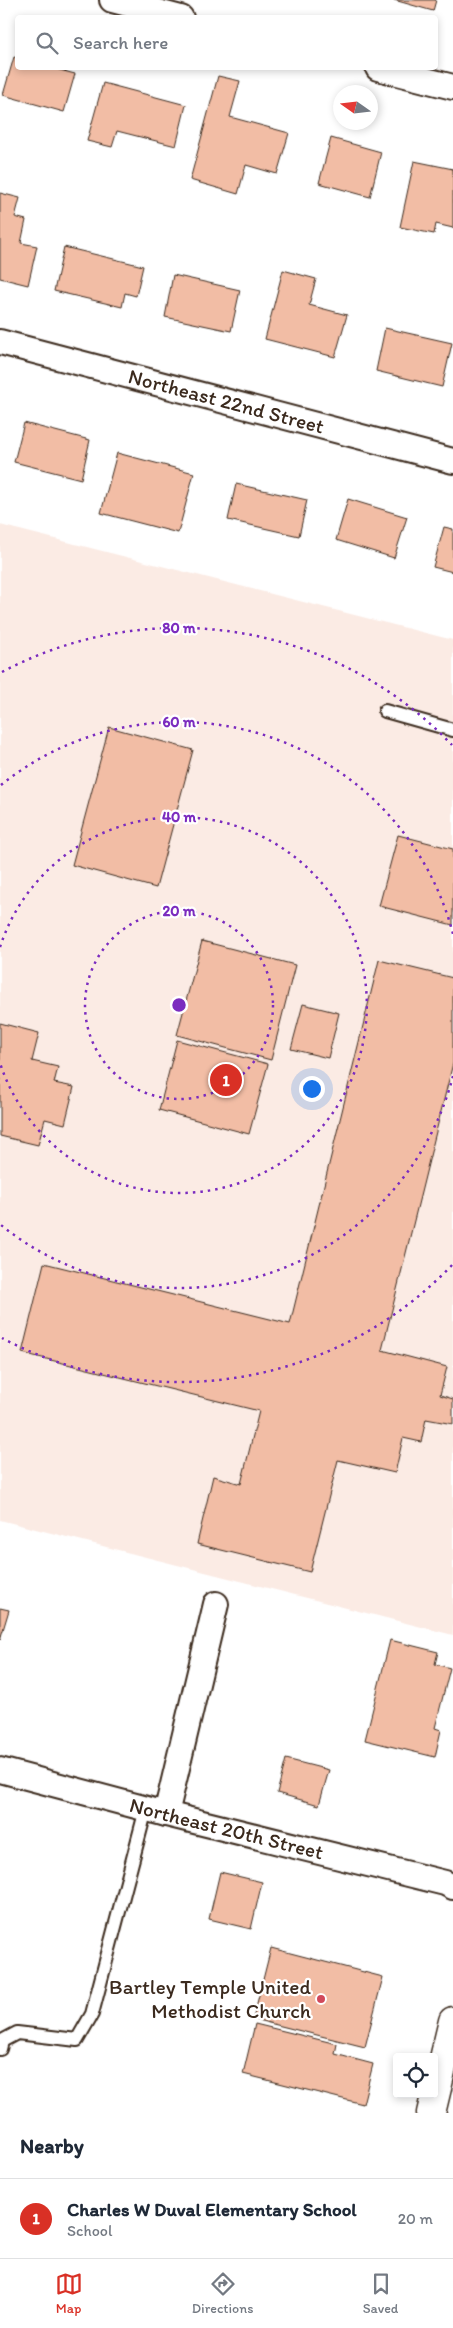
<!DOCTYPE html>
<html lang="en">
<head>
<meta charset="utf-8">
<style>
	body { margin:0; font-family:Itim,sans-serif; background:#f6f6f7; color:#1f2937 }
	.controls { position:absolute; right:15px; bottom:15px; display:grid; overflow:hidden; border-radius:5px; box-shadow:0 2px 8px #0003 }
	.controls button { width:45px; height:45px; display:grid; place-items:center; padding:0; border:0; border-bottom:1px solid #e0e1e3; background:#fff; color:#1f2937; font:25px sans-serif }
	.compass { position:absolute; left:333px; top:85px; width:45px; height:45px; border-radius:50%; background:#fff; box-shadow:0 2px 8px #0003; rotate:284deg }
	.you { position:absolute; left:311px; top:1088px; width:18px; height:18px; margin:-12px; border:4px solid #fff; border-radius:50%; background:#1a73e8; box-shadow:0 0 0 8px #1a73e833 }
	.badge { display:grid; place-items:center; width:32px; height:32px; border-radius:50%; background:#d93025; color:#fff; font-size:16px; font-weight:700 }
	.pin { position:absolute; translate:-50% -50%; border:2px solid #fff; box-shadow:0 1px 5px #0006 }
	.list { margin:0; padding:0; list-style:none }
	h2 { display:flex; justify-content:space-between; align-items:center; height:65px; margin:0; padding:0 20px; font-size:21px }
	h2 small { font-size:16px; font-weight:400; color:#747a83 }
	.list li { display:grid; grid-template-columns:32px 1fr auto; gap:15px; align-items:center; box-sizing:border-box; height:80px; padding:0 20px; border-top:1px solid #e0e1e3 }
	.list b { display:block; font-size:19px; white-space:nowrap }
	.list p { margin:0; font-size:16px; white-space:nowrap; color:#747a83 }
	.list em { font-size:16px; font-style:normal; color:#747a83 }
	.icon { flex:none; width:28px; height:28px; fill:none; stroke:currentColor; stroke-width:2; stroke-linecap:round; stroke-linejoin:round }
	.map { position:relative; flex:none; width:453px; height:2113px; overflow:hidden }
	.search { position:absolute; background:#fff; box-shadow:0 2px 8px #0003; left:15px; right:15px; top:15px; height:55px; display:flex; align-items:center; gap:12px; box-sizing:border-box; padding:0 18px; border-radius:5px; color:#747a83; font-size:19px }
	.sheet { height:145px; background:#fff }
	nav { display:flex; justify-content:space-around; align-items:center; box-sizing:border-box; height:70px; border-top:1px solid #e0e1e3; background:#fff; font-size:14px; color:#747a83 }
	nav a { display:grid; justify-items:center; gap:2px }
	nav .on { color:#d93025 }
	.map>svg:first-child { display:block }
	.built { fill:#fbebe4 }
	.building { fill:#f2bda5; stroke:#3b2a1e }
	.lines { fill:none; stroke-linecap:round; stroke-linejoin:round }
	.lane-casing { stroke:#3b2a1e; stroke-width:16 }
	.street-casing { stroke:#3b2a1e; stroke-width:28 }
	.secondary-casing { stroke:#3b2a1e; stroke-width:31 }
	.lane { stroke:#fff; stroke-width:12 }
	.street { stroke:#fff; stroke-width:24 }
	.secondary { stroke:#fff; stroke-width:28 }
	.ring { fill:none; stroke:#7b2cbf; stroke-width:2.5; stroke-dasharray:2.5 5 }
	.poi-dot { fill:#d1495b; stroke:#fff; stroke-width:2 }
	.labels { text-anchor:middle; stroke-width:4.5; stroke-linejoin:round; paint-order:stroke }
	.street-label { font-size:21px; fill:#3b2a1e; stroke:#fff }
	.poi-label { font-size:21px; fill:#3b2a1e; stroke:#fff; text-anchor:end }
	.centre { fill:#7b2cbf; stroke:#fff; stroke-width:2.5 }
	.ring-label { font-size:15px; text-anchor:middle; font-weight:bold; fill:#7b2cbf; stroke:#fff; stroke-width:4.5; stroke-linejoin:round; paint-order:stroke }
</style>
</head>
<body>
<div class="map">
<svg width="453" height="2113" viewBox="0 0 453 2113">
	<rect width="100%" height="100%" fill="#fff"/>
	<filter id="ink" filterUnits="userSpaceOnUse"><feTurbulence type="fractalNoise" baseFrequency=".02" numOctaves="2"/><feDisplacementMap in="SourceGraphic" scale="10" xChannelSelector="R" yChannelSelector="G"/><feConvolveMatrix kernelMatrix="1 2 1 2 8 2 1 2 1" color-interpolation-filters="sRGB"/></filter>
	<g filter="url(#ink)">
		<!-- built -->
		<path class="built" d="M0,525L453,640V1635L0,1520Z"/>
		<!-- building -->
		<path class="building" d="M394,0H436L433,11Z
			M14,57L18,58V68H52L75,74L64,112L3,95Z
			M218,76L240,81L230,117L289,133L277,174L246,165L238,194L190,180Z
			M103,83L186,105L176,146L117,131L112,147L87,141Z
			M331,138L381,152L370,197L319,183Z
			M414,161L453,169V228L436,224L434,234L400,227Z
			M0,193L20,198L15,217L26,220L21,243L37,246L28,285L0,278Z
			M64,247L143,266L136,296L125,293L122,307L54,291Z
			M283,270L316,279L309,305L347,315L335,357L265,339Z
			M173,275L240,290L231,331L165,317Z
			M385,328L452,343L442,387L376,371Z
			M24,423L90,440L81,479L14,462Z
			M117,453L194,473L178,533L101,513Z
			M236,484L307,500L299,536L228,520Z
			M348,499L407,517L394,558L336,540Z
			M444,527L453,529V572L433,567Z
			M109,727L193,750L156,888L72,865Z
			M398,835L453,849V925L379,906Z
			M202,941L295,965L271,1060L177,1035Z
			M379,960L453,978V1063L382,1350L447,1367L440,1395L453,1399V1424L426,1419L421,1442L403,1438L395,1473L338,1460L310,1572L197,1544L213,1476L241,1484L259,1411L22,1353L44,1263L290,1324Z
			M303,1004L339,1013L328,1058L291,1049Z
			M0,1023L39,1033L32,1061L58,1067L54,1083L74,1087L65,1124L45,1119L38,1145L0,1136Z
			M177,1040L268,1064L249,1134L159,1110Z
			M0,1608L9,1610L0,1640Z
			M390,1640L438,1652L435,1664L450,1668L435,1728L441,1730L435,1757L365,1740Z
			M286,1759L329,1770L319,1805L277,1793Z
			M220,1872L262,1882L251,1929L209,1919Z
			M271,1948L383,1977L365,2047L253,2019Z
			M255,2024L337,2044L335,2054L373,2064L363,2104L243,2074Z"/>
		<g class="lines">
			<defs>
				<path id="lane" d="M385,711L453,730
					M0,2049L2,2041L17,2033L77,2040L92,2014L146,1809"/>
				<g id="street">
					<path d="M112,0L181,18"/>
					<path d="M378,68L453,87"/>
					<path id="s1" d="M0,342L453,461"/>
					<path id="s2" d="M0,1770L166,1814L445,1883L453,1887"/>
					<path d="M166,1814L216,1604"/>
				</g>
				<path id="secondary" d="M431,2113L453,2021"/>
			</defs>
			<!-- lane casing -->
			<use href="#lane" class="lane-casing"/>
			<!-- street casing -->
			<use href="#street" class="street-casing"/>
			<!-- secondary casing -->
			<use href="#secondary" class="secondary-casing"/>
			<!-- lane -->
			<use href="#lane" class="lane"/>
			<!-- street -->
			<use href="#street" class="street"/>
			<!-- secondary -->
			<use href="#secondary" class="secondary"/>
		</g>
	</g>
	<!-- distance rings -->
	<g class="ring">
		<circle cx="179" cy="1005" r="94"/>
		<path d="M0 947A188 188 0 1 1 0 1063"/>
		<path d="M453 1076A283 283 0 0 1 1 1225M1 785A283 283 0 0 1 453 934"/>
		<path d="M452 1265A377 377 0 0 1 2 1338M2 672A377 377 0 0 1 452 745"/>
	</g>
	<!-- markers -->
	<circle class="poi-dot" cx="321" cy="1999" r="5"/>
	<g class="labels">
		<!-- street labels -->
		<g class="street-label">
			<text dy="7" stroke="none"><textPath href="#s1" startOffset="234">Northeast 22nd Street</textPath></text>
			<text dy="7" stroke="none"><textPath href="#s2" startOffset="234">Northeast 20th Street</textPath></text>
		</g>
		<!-- poi labels -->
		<g class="poi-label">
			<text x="311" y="1994">Bartley Temple United<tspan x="311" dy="24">Methodist Church</tspan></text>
		</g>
	</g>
	<circle cx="179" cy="1005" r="8" class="centre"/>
	<g class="ring-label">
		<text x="179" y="633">80 m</text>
		<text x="179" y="727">60 m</text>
		<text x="179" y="822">40 m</text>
		<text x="179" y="916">20 m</text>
	</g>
</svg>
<div class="controls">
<button><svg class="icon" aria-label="locate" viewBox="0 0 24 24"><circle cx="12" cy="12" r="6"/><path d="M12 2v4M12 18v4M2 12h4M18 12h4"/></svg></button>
</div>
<svg class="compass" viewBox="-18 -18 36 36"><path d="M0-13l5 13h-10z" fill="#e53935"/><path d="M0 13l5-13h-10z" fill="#747a83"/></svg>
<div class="you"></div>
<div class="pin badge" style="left:226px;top:1080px">1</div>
<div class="search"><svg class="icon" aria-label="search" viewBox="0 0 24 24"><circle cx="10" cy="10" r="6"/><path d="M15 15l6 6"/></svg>Search here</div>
</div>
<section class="sheet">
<h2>Nearby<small></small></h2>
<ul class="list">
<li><span class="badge">1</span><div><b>Charles W Duval Elementary School</b><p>School</p></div><em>20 m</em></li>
</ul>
</section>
<nav>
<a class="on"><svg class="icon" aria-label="map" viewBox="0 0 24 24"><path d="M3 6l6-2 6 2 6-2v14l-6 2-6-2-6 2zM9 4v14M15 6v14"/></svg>Map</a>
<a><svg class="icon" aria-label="directions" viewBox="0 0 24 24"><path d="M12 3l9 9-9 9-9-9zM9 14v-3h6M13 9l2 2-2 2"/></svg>Directions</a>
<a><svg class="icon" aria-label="saved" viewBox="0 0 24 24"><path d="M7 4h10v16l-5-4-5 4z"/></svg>Saved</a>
</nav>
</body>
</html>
